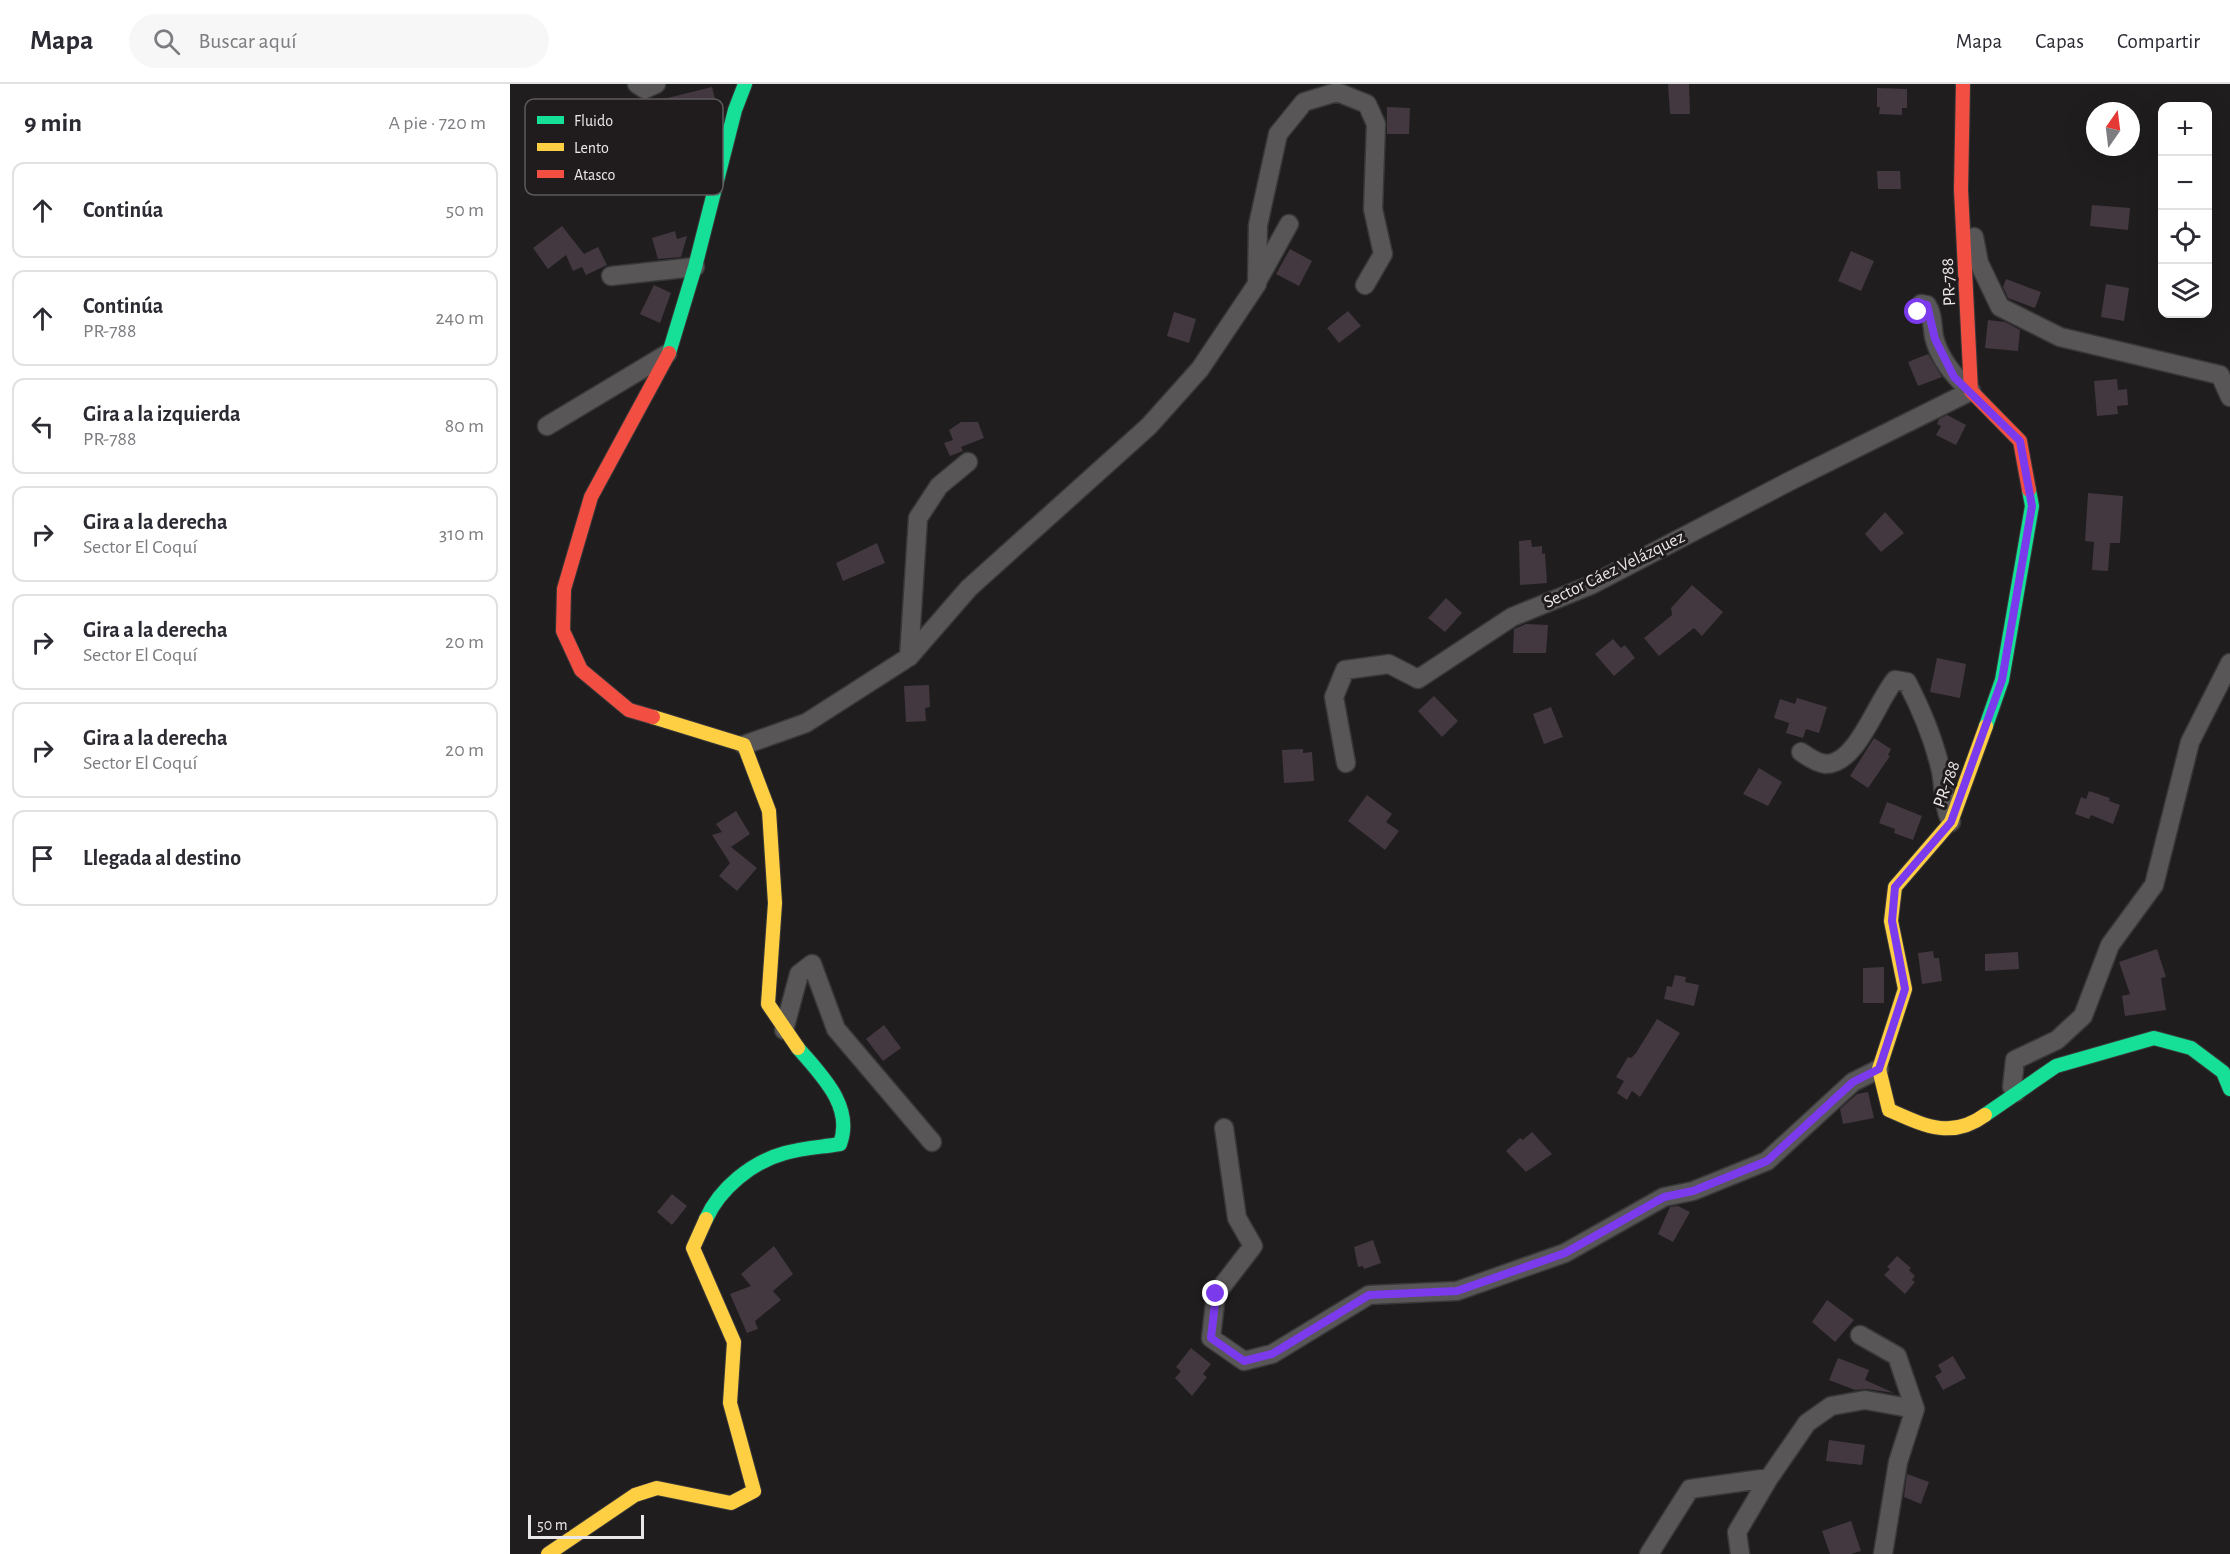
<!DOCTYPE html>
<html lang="es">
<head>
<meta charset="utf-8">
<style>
	body { margin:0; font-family:"Alegreya Sans",sans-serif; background:#f7f7f7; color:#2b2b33 }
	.controls { position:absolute; right:18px; top:18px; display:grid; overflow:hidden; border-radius:12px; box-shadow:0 6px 24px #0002 }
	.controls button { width:54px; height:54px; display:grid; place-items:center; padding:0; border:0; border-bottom:2px solid #e1e1e2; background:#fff; color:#2b2b33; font:30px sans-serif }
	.compass { position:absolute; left:1576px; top:18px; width:54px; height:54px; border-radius:50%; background:#fff; box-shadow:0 6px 24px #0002; rotate:14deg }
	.scale { position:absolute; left:18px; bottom:15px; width:116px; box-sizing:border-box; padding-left:6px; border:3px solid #eae7e9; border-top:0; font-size:16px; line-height:21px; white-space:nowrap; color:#eae7e9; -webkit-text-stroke:4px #201c1e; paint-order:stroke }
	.stop { position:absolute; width:18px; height:18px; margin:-14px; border:4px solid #7c3aed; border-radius:50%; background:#fff }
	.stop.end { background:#7c3aed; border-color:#fff; box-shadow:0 2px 6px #0008 }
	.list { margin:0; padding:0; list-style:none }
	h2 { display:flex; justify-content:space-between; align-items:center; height:78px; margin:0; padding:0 24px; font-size:26px }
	h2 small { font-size:20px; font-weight:400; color:#7c7c81 }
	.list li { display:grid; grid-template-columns:39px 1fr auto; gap:18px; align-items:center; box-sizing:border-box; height:96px; margin:0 12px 12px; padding:0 12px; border:2px solid #e1e1e2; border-radius:12px }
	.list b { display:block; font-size:22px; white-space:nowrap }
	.list p { margin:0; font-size:20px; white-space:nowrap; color:#7c7c81 }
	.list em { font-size:20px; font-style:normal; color:#7c7c81 }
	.icon { flex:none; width:33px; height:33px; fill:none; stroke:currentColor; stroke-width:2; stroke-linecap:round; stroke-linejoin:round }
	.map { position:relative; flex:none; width:1720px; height:1470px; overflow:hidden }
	header { display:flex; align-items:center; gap:36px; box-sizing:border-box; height:84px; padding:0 30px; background:#fff; border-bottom:2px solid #e1e1e2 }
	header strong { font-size:28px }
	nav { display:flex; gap:33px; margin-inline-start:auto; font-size:21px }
	.search { width:420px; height:54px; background:#f7f7f7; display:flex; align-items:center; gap:15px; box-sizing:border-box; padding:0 21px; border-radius:33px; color:#7c7c81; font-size:22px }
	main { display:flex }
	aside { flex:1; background:#fff }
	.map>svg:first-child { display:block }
	.building { fill:#433840 }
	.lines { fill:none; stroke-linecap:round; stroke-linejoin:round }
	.street-casing { stroke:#393839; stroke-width:21 }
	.fast-casing { stroke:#393839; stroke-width:16 }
	.slow-casing { stroke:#393839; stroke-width:16 }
	.jam-casing { stroke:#393839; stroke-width:16 }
	.street { stroke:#585657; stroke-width:18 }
	.fast { stroke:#16e098; stroke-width:14 }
	.slow { stroke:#ffcf43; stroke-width:14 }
	.jam { stroke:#f24e42; stroke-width:14 }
	.route { stroke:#7c3aed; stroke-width:8 }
	.labels { text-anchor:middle; stroke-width:6; stroke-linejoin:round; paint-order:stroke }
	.street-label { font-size:18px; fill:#eae7e9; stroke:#201c1e }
	.key { fill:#201c1e; stroke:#5d595b; stroke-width:1.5 }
	.key-label { font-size:16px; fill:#eae7e9 }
</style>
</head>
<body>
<header>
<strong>Mapa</strong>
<div class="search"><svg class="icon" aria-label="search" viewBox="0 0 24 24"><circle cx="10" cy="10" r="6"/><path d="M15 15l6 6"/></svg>Buscar aquí</div>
<nav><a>Mapa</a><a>Capas</a><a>Compartir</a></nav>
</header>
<main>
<aside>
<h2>9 min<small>A pie · 720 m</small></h2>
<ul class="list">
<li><svg class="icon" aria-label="ahead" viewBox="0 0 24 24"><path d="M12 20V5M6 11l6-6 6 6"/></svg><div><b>Continúa</b></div><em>50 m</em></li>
<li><svg class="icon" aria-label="ahead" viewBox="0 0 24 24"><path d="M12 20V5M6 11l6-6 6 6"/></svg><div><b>Continúa</b><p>PR-788</p></div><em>240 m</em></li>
<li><svg class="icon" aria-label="left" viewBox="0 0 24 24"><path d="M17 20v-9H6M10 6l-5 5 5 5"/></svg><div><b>Gira a la izquierda</b><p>PR-788</p></div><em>80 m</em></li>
<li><svg class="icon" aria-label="right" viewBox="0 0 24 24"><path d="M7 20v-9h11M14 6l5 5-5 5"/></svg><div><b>Gira a la derecha</b><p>Sector El Coquí</p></div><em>310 m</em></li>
<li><svg class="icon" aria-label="right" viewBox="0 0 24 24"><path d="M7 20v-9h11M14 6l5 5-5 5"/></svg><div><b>Gira a la derecha</b><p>Sector El Coquí</p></div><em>20 m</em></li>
<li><svg class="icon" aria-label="right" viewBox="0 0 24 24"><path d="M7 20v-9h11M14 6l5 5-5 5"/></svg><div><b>Gira a la derecha</b><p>Sector El Coquí</p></div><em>20 m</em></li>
<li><svg class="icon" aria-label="arrive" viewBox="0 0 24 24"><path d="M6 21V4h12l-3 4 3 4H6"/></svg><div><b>Llegada al destino</b></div></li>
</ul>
</aside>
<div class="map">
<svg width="1720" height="1470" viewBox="0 0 1720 1470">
	<rect width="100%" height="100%" fill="#1f1d1e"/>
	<!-- building -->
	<path class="building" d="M1158,0H1179L1180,30H1160Z
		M202,3L206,19L149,33L145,17Z
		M1367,4L1397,5V24H1392V31L1369,30L1370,23H1367Z
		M877,23L900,24L899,50H877Z
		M1367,87H1390L1391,105H1368Z
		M1582,121L1620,124L1618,146L1580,142Z
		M52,142L74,170L88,163L97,181L76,191L72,183L63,187L56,171L38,185L23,164Z
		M165,147L167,155L177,152L171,173L148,175L142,154Z
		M780,165L802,177L789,202L766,190Z
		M1341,167L1364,177L1351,207L1328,197Z
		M1496,195L1531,208L1525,224L1498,214L1493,203Z
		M1596,200L1619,204L1614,237L1591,233Z
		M144,201L161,209L150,239L130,230Z
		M838,227L851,242L829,259L817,244Z
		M664,228L686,235L679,259L657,252Z
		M1478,236L1495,238L1510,246L1508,267L1475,264Z
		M1418,270L1432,293L1408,302L1398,278Z
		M1607,295L1608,306L1617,305L1618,321L1607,322L1608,330L1587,332L1584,297Z
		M1437,331L1456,341L1446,361L1426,351L1431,342L1427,340L1429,335Z
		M451,338H468L474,354L451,363L453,367L440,372L434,359L443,356L439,346Z
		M1578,409L1613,412L1610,459H1600L1598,487L1582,486L1584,458L1575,457Z
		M1375,428L1394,449L1371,468L1355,450Z
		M1021,456L1022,463L1032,462V470L1035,469L1037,499L1010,501L1009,457Z
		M367,459L375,479L333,497L326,479Z
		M1182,501L1213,528L1192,552L1184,544L1149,572L1134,554L1162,531L1161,524Z
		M936,514L952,529L935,548L918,534Z
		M1016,540L1038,541L1036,569H1003L1004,545Z
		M1103,555L1111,564L1115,561L1125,574L1104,592L1085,570Z
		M1427,574L1456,580L1450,614L1420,608Z
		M419,601L420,623L415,624L416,637L396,638L394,602Z
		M924,612L948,637L932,653L908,627Z
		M1287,614L1317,623L1309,649L1296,645L1293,654L1276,649L1279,639L1264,634L1270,615L1285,620Z
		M1041,623L1053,653L1034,660L1023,630Z
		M1364,654L1381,665L1378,671L1380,672L1358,704L1340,692Z
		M793,665V669L802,668L804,697L774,699L772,666Z
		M1249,684L1272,698L1258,722L1233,710Z
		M1579,707L1600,714L1599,717L1610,721L1603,740L1581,731L1579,735L1565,730L1571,713L1576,715Z
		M857,711L882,730L876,738L889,747L875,766L838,737Z
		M1377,718L1412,732L1403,756L1384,749L1385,745L1369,739Z
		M226,727L240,750L221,763L247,784L227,807L209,792L220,779L202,751L212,748L206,740Z
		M1647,865L1656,893L1651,894L1656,926L1615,932L1612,912L1620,910L1609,878Z
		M1423,867L1424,874H1429L1432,897L1412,900L1408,869Z
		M1508,868L1509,885L1475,887V870Z
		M1374,883V919H1353V884Z
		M1165,891L1176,893L1175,898L1189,901L1184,922L1154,915L1157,902L1162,903Z
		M1147,935L1170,949L1130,1013L1122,1007L1117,1016L1107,1009L1114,997L1106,993L1118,973L1121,974L1126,969Z
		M374,941L391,964L373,977L356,955Z
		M1358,1008L1364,1034L1333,1040L1330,1025L1347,1010Z
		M1022,1048L1042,1070L1016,1088L996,1067L1010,1054L1013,1056Z
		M162,1110L177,1122L162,1141L147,1128Z
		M1168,1122L1180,1128L1163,1158L1148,1150L1160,1123Z
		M863,1156L871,1179L854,1185L853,1182L848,1183L844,1163Z
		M264,1162L283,1190L263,1207L271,1216L245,1237L248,1245L237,1249L220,1210L241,1202L231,1190Z
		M1387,1172L1401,1184L1399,1186L1405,1192L1402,1196L1405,1198L1395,1210L1374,1191L1380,1185L1377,1183Z
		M1317,1216L1344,1236L1325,1258L1302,1238Z
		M681,1264L701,1280L693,1290L697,1293L682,1312L665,1294L671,1287L666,1283Z
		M1443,1272L1456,1294L1433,1306L1425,1292L1432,1288L1428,1281Z
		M1328,1274L1359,1286L1355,1296L1384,1309L1357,1305L1345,1306L1319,1296Z
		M1319,1356L1355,1361L1352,1381L1316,1377Z
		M1397,1390L1419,1398L1411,1420L1394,1413Z
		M1341,1437L1351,1467L1341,1470H1320L1312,1447Z"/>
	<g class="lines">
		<defs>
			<path id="street" d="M127,0L135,5L146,0
				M1464,153L1469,179L1490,223L1550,253L1710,291L1720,313
				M101,192L185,183
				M748,196L779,140
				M37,342L157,270
				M399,573L408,434L429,402L458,378
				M234,661L296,639L399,573L459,504L639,342L690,285L747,200L748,141L768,50L794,18L827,8L857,20L866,40L863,125L873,170L855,201
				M1291,668C1298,673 1307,679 1316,680C1347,680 1367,617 1385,596L1397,598C1411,625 1424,656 1431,687C1434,704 1433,722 1441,738
				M836,679L824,613L835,586L879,580L908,595L1002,533L1081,501L1280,397L1461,307C1445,294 1429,274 1424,253C1422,242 1423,230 1417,221L1411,220L1408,228
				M274,946L289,890L302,880L326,945L422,1058
				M1506,1008L1502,1003L1505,976L1547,956L1573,932L1600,861L1644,801L1680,658L1720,579
				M714,1044L727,1134L743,1162L706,1210L701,1254L734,1277L762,1270L859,1211L947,1207L1055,1169L1154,1113L1183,1107L1257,1077L1343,998L1369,985
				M1350,1251L1387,1272L1405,1325L1388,1378L1373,1470
				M1139,1470L1180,1405L1259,1394
				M1230,1470L1227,1448L1259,1394L1297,1339L1321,1322L1355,1316L1405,1325"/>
			<path id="fast" d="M159,269L185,183L225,26L235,0
				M1476,642L1492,596L1522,422L1519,406
				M1475,1031L1546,982L1644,954L1681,964L1713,988L1720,1005
				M196,1135C210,1104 242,1078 275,1069C292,1064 312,1063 330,1060C344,1022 311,991 288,964"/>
			<path id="slow" d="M143,633L234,661L259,727L265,819L258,920L288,964
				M1475,1031C1441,1056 1413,1041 1379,1026L1369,985L1395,905L1381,837L1385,803L1441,738L1476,642
				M38,1470L125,1411L147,1404L221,1419L244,1407L220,1319L224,1258L183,1164L196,1135"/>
			<path id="jam" d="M1453,0L1451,106L1461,307L1510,357L1519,406
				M143,633L119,626L71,586L53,547L54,505L81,413L159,269"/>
		</defs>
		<!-- street casing -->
		<use href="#street" class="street-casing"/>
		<!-- fast casing -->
		<use href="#fast" class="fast-casing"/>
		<!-- slow casing -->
		<use href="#slow" class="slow-casing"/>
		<!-- jam casing -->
		<use href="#jam" class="jam-casing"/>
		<!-- street -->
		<use href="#street" class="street"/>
		<!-- fast -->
		<use href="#fast" class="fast"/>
		<!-- slow -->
		<use href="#slow" class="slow"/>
		<!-- jam -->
		<use href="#jam" class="jam"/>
	</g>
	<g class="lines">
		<!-- route -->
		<path class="route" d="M706,1210L701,1254L734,1277L762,1270L859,1211L947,1207L1055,1169L1154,1113L1183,1107L1257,1077L1343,998L1369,985L1395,905L1382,837L1385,803L1441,738L1492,596L1522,422L1510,357L1444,293L1425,255L1417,221L1412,220L1408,228"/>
	</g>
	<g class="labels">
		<!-- street labels -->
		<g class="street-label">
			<text transform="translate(1438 198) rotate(-93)" y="6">PR-788</text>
			<text transform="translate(1104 485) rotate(-26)" y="6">Sector Cáez Velázquez</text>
			<text transform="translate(1436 700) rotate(-70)" y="6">PR-788</text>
		</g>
	</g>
	<!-- legend -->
	<rect x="15" y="15" width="198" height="96" rx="9" class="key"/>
	<rect x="27" y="32" width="27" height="8" fill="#16e098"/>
	<rect x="27" y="59" width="27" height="8" fill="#ffcf43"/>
	<rect x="27" y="86" width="27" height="8" fill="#f24e42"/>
	<g class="key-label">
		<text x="64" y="42">Fluido</text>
		<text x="64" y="69">Lento</text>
		<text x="64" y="96">Atasco</text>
	</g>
</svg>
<div class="controls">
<button>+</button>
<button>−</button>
<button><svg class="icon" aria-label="locate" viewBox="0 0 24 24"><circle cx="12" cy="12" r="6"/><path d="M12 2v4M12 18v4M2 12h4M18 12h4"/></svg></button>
<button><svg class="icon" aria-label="layers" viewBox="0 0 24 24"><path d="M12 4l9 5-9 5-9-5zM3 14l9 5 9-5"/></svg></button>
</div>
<svg class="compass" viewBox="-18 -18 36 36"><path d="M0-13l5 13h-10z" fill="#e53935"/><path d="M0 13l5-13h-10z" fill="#7c7c81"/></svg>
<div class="scale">50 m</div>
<div class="stop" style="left:1408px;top:228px"></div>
<div class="stop end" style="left:706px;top:1210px"></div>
</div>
</main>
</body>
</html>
